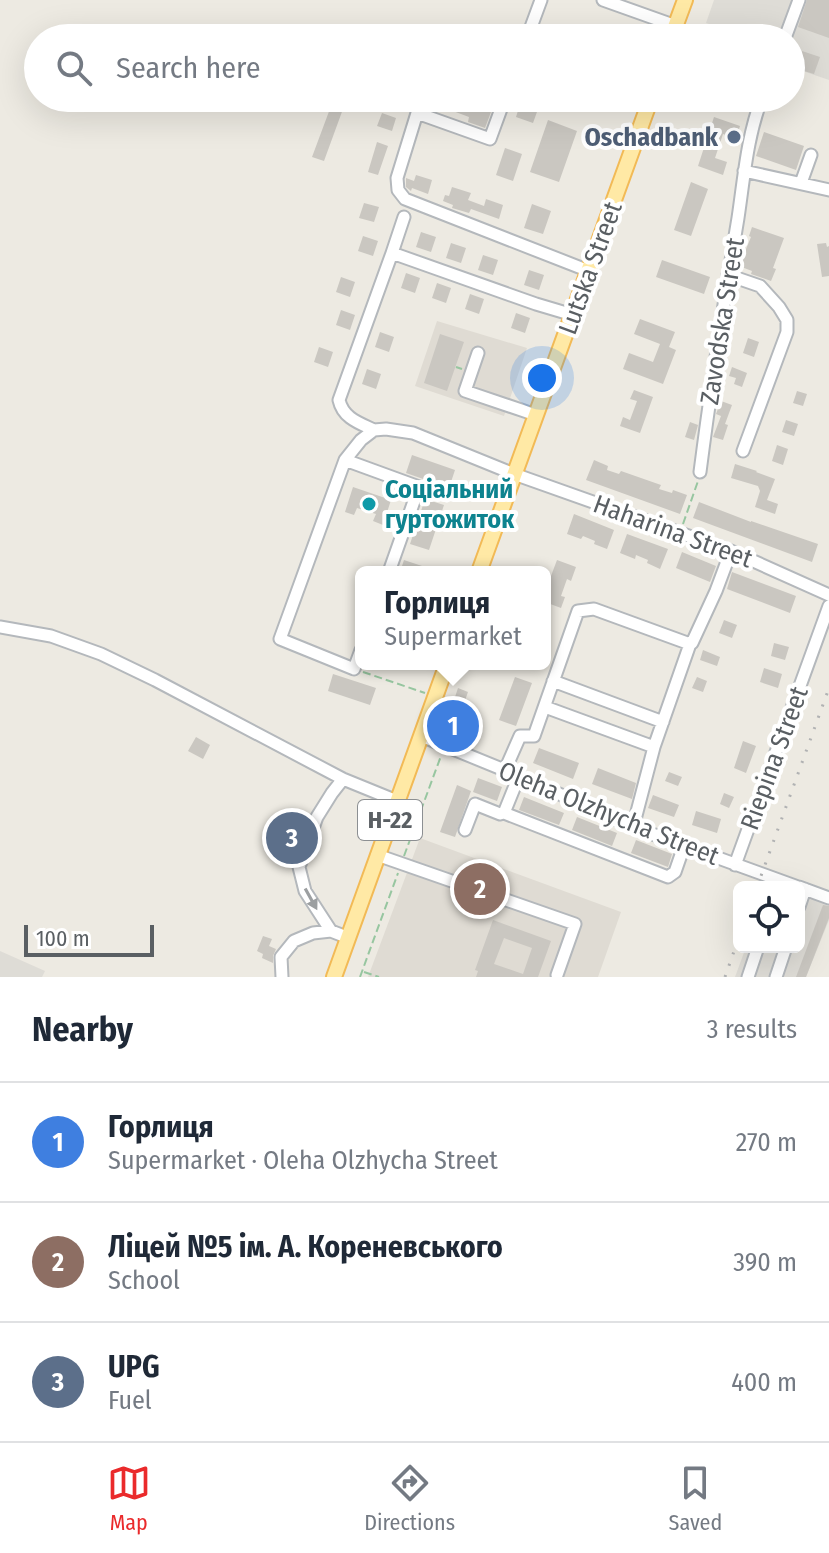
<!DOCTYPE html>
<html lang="en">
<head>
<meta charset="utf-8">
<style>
	body { margin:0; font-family:"Fira Sans Condensed",sans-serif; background:#f6f6f7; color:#1f2937 }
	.controls { position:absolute; right:24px; bottom:24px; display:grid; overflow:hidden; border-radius:12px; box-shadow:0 8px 32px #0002 }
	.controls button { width:72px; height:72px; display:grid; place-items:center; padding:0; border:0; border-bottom:2px solid #e0e1e3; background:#fff; color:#1f2937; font:40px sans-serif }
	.scale { position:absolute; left:24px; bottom:20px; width:130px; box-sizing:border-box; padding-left:8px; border:4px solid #5a5f63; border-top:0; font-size:22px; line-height:28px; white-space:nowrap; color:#5a5f63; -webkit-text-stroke:6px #fff; paint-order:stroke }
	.you { position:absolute; left:542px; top:378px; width:28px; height:28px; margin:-20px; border:6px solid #fff; border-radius:50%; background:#1a73e8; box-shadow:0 0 0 12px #1a73e833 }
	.badge { display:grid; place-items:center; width:52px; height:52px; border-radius:50%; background:#ea2a2b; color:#fff; font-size:26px; font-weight:700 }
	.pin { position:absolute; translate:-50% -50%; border:4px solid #fff; box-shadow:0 2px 8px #0006 }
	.popup { position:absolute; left:355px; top:566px; width:196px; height:104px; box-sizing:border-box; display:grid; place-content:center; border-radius:12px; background:#fff; filter:drop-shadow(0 2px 6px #0005); font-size:26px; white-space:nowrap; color:#747a83 }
	.popup b { font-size:30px; color:#1f2937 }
	.popup::after { content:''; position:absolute; left:50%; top:100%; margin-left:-16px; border:16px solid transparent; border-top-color:#fff }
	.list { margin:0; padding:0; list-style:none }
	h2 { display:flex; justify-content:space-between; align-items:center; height:104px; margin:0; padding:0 32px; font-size:34px }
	h2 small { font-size:26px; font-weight:400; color:#747a83 }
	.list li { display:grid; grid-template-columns:52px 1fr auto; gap:24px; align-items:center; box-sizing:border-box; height:120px; padding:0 32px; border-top:2px solid #e0e1e3 }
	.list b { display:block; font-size:30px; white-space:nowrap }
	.list p { margin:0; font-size:26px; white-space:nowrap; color:#747a83 }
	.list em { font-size:26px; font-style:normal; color:#747a83 }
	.icon { flex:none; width:44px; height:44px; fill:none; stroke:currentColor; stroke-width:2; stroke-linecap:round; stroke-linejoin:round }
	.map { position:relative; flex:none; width:829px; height:977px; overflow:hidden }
	.search { position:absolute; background:#fff; box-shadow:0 8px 32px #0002; left:24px; right:24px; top:24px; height:88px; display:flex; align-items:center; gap:20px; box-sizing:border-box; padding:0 28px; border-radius:44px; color:#747a83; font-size:30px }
	.sheet { height:464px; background:#fff }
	nav { display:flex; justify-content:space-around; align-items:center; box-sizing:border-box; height:112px; border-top:2px solid #e0e1e3; background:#fff; font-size:22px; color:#747a83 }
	nav a { display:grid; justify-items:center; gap:4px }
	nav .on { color:#ea2a2b }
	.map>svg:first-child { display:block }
	.industrial { fill:#dedcd6 }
	.education { fill:#dfdbd3 }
	.building { fill:#cac7c1; fill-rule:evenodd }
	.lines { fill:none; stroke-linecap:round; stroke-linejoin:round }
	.minor-casing { stroke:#b4b8bc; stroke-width:15 }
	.major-casing { stroke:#f2ba56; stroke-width:18 }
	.path { stroke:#97c6a0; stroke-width:2; stroke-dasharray:8 4; stroke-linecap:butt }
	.minor { stroke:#fff; stroke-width:11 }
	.major { stroke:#ffe9a5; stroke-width:14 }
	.rail { stroke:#b1b2b3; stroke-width:3; stroke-dasharray:2 10; stroke-linecap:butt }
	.oneway { fill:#9c9fa1 }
	.service-dot { fill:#5c6f8a; stroke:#fff; stroke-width:3 }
	.culture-dot { fill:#0f9aa8; stroke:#fff; stroke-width:3 }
	.labels { text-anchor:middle; stroke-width:8; stroke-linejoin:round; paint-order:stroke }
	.shield { fill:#fff; stroke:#8c8f92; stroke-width:2 }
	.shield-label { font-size:24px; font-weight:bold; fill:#5a5f63 }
	.service-label { font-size:26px; font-weight:bold; fill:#4e5e75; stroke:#fff; text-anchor:end }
	.street-label { font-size:26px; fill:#5a5f63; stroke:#fff }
	.culture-label { font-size:26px; font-weight:bold; fill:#0d838f; stroke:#fff; text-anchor:start }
</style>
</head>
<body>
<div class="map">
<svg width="829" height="977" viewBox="0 0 829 977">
	<rect width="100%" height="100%" fill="#edeae2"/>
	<!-- industrial -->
	<path class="industrial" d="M714,0H829V80L791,67V38H750L706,23Z
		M799,889L829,898V920L806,977H735L746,947H799Z
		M0,951L45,971L42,977H0Z"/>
	<!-- education -->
	<path class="education" d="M437,321L527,348L504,416L415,386Z
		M420,838L621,912L598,977H368Z"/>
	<!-- building -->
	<path class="building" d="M807,0H829V38L798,27Z
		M468,28L495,36V38H465Z
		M793,48L820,57L814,74L791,67V54Z
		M334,98H347L324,161L312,157Z
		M418,98H475L472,105L491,112L485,128L468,122L469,117Z
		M522,98H542L533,123L516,117Z
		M382,113L396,118L392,131L377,126Z
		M714,117L740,126L736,138L723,134L715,158L727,162L723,175L698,166Z
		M548,120L577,131L559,182L530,172Z
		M764,132L804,146L796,170L756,156Z
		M377,142L388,146L378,175L368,172Z
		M505,148L522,154L513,181L496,175Z
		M416,175L432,180L428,194L412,188L411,191L406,187V178L414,181Z
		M691,182L708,189L691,236L674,230Z
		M452,187L471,193L468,200L484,206L486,199L503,205L499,219L471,209L469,213L452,208L453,205L443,201L445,195L449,196Z
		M364,203L379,207L374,222L359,218Z
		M532,204L551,211L543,234L524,228Z
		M752,227L784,238L773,268L776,269L771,281L751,274L752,271L739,266L751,237L749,236Z
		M421,232L436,237L431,252L416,247Z
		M363,236L378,241L373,256L358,251Z
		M451,243L466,248L461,263L446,258Z
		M826,243L827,247L829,246V276L822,277L817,244Z
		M483,255L498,260L493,275L478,270Z
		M662,260L710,277L704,294L656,277Z
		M529,270L544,275L539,290L524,285Z
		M406,273L420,278L415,293L401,288Z
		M341,277L355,282L350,297L336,292Z
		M437,283L451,288L446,303L432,298Z
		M470,294L484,299L479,314L465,309Z
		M341,310L355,315L350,330L336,325Z
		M516,313L530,318L525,333L511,328Z
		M640,319L675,332L669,347L676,350L663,384L623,369L629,353L653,362L660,344L634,334Z
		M380,332L394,337L389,352L375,347Z
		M440,334L464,342L447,391L424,383Z
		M748,338L759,342L754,357L743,353Z
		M319,347L333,352L328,367L314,362Z
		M732,367L747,373L742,387L734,384L736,378L729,376Z
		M367,369L381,374L376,389L362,384Z
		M634,390L653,397L640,433L620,426L623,417L630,420L637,401L630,399Z
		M797,391L807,394L803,406L793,403Z
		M721,401L732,405L725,424L728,425L723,440L713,437L721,416L716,414Z
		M786,420L798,424L794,436L782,432Z
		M690,422L698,425L694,440L685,437Z
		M777,445L788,449L783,465L772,461Z
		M412,455L455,470L449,488L406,473Z
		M594,460L608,466L607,470L619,474L621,471L661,485L659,489L672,493L673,490L687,495L680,514L586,480Z
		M735,464L757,471L756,472L775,479L767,500L778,504L775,514L755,507L760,491L758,486L731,478Z
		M353,487L391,500L383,525L373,521L376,514L357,508L354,515L345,512Z
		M425,499L444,505L429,550L410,544Z
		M699,502L751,522V521L818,544L812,562L693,518Z
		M574,514L614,530L607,549L594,544L595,541L583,536L581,539L567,534Z
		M627,534L668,549L660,569L647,563L648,560L636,555L635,559L620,553Z
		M682,552L716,566L710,582L676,568Z
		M404,560L422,566L420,572H400Z
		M557,560L576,567L571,581L567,579L561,596L565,597L561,608L545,602V592Z
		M732,572L796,596L790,613L727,589Z
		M724,620L737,625L732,638L719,633Z
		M774,643L789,647L785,660L771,656Z
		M703,650L720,657L717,666L700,660Z
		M764,668L782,674L778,688L760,682Z
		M333,674L376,688L370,705L328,691Z
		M515,677L532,683L516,726L499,720Z
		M697,677L707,681L703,692L692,688Z
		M458,688L468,692L462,709L452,706Z
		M196,737L210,745L203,759L188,751Z
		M743,741L756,746L746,773L734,768Z
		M539,748L579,763L573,779L533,763Z
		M598,768L636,783L632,799L592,784Z
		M669,772L682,777L678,786L665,781Z
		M478,778L502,787L497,801L473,792Z
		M457,785L471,791L455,837L440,832Z
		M724,793L734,797L729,808L720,804Z
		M653,795L679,805L674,817L648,808Z
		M524,797L564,813L559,825L519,810Z
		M696,811L721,819L717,833L692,825Z
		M577,817L617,833L612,846L572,830Z
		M289,829L299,832L298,835L301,836L297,846L294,845V847L284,844Z
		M636,840L672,854L668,867L631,853Z
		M823,905L829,906V918L806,977H796Z
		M493,920L551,941L538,977H476L478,971L475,970ZM504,938L532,948L523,974L494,964Z
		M263,936L272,939L269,946L276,949L273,956V963L262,958L263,954L257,951Z"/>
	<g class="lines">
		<defs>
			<path id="minor" d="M603,0L676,26
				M527,38L541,0
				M785,38L799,0
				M505,98L490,139L417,113L397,178L398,190L405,199L589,271
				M744,171L829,190
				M801,183L811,155
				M392,253L404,217
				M728,275L760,286L779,307L787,320V332L743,451
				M478,353L465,391L536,415
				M374,430C359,423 343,418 339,400L392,253L536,304L573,315
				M345,460L419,487L389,572
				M700,472C711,387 724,302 738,218C744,178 747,136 762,98
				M0,627L51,636L101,654L155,680L343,779L397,801
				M361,650L354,669L280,639L345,460L361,440L374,430L386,429L413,433L514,474L731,551L829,595
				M553,681L663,722
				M545,707L654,747
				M421,736L519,776L633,827L798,887
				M505,770L520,736H534L578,611L594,609L690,644
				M519,776L504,813L668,877L675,872L684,846
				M633,827L654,747L690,644L692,643L716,591L731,551
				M465,830L475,804L500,814L504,813
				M377,855L575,924L557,975
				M735,865L829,606
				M799,887L829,898
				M799,907L805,889
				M331,931L305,891L299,867L317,817L332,793L343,779
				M282,977L281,957L294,941L313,933L331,931L349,938
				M748,977L758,947
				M776,977L786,947"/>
			<path id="major" d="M671,38L685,0
				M479,572L651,98
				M334,977L447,664"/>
		</defs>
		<!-- minor casing -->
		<use href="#minor" class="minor-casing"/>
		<!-- major casing -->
		<use href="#major" class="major-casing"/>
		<!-- path -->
		<path class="path" d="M456,367L462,369
			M683,524L698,481
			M363,672L425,693
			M404,856L441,756
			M364,972L379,977
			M360,977L398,873"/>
		<!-- minor -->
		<use href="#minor" class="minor"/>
		<!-- major -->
		<use href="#major" class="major"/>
		<!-- rail -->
		<path class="rail" d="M757,887L829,688
			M725,977L739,937"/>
	</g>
	<!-- one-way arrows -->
	<defs><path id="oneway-solid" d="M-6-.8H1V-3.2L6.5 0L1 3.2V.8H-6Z" transform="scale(2)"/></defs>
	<use class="oneway" href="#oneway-solid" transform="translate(311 899) rotate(61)"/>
	<!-- markers -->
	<circle class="service-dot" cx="734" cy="137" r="8"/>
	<circle class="culture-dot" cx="369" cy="504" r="8"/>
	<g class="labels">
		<!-- shield labels -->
		<rect class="shield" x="358" y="800" width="64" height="40" rx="6"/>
		<g class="shield-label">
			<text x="390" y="828">Н-22</text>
		</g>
		<!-- service labels -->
		<g class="service-label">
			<text x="718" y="146">Oschadbank</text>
		</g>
		<!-- street labels -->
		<g class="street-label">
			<text transform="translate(590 268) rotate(-70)" y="9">Lutska Street</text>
			<text transform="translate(722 321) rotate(-81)" y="9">Zavodska Street</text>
			<text transform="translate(673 531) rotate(20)" y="9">Haharina Street</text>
			<text transform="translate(774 758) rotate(-70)" y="9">Riepina Street</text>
			<text transform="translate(609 813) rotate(22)" y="9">Oleha Olzhycha Street</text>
		</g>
		<!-- culture labels -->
		<g class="culture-label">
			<text x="385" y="498">Соціальний<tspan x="385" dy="30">гуртожиток</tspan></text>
		</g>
	</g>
</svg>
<div class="controls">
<button><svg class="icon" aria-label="locate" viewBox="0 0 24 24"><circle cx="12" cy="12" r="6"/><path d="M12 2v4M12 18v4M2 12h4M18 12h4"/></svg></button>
</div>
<div class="scale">100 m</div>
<div class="you"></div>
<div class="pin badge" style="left:453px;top:726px;background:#3f7fe0">1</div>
<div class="popup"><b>Горлиця</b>Supermarket</div>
<div class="pin badge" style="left:480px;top:889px;background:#8d6e63">2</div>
<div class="pin badge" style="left:292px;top:838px;background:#5c6f8a">3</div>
<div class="search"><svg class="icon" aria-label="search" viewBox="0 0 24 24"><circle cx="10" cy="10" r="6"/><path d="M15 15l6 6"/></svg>Search here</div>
</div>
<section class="sheet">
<h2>Nearby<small>3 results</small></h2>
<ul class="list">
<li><span class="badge" style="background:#3f7fe0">1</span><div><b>Горлиця</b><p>Supermarket · Oleha Olzhycha Street</p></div><em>270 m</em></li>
<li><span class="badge" style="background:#8d6e63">2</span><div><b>Ліцей №5 ім. А. Кореневського</b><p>School</p></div><em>390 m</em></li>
<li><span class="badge" style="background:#5c6f8a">3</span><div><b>UPG</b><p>Fuel</p></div><em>400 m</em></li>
</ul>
</section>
<nav>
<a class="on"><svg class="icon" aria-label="map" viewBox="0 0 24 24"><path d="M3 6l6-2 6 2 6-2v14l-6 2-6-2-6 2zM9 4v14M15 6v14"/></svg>Map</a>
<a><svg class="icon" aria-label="directions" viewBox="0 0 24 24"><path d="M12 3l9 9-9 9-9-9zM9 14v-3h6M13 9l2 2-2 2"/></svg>Directions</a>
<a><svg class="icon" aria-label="saved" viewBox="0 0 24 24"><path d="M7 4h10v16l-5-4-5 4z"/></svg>Saved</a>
</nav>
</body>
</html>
